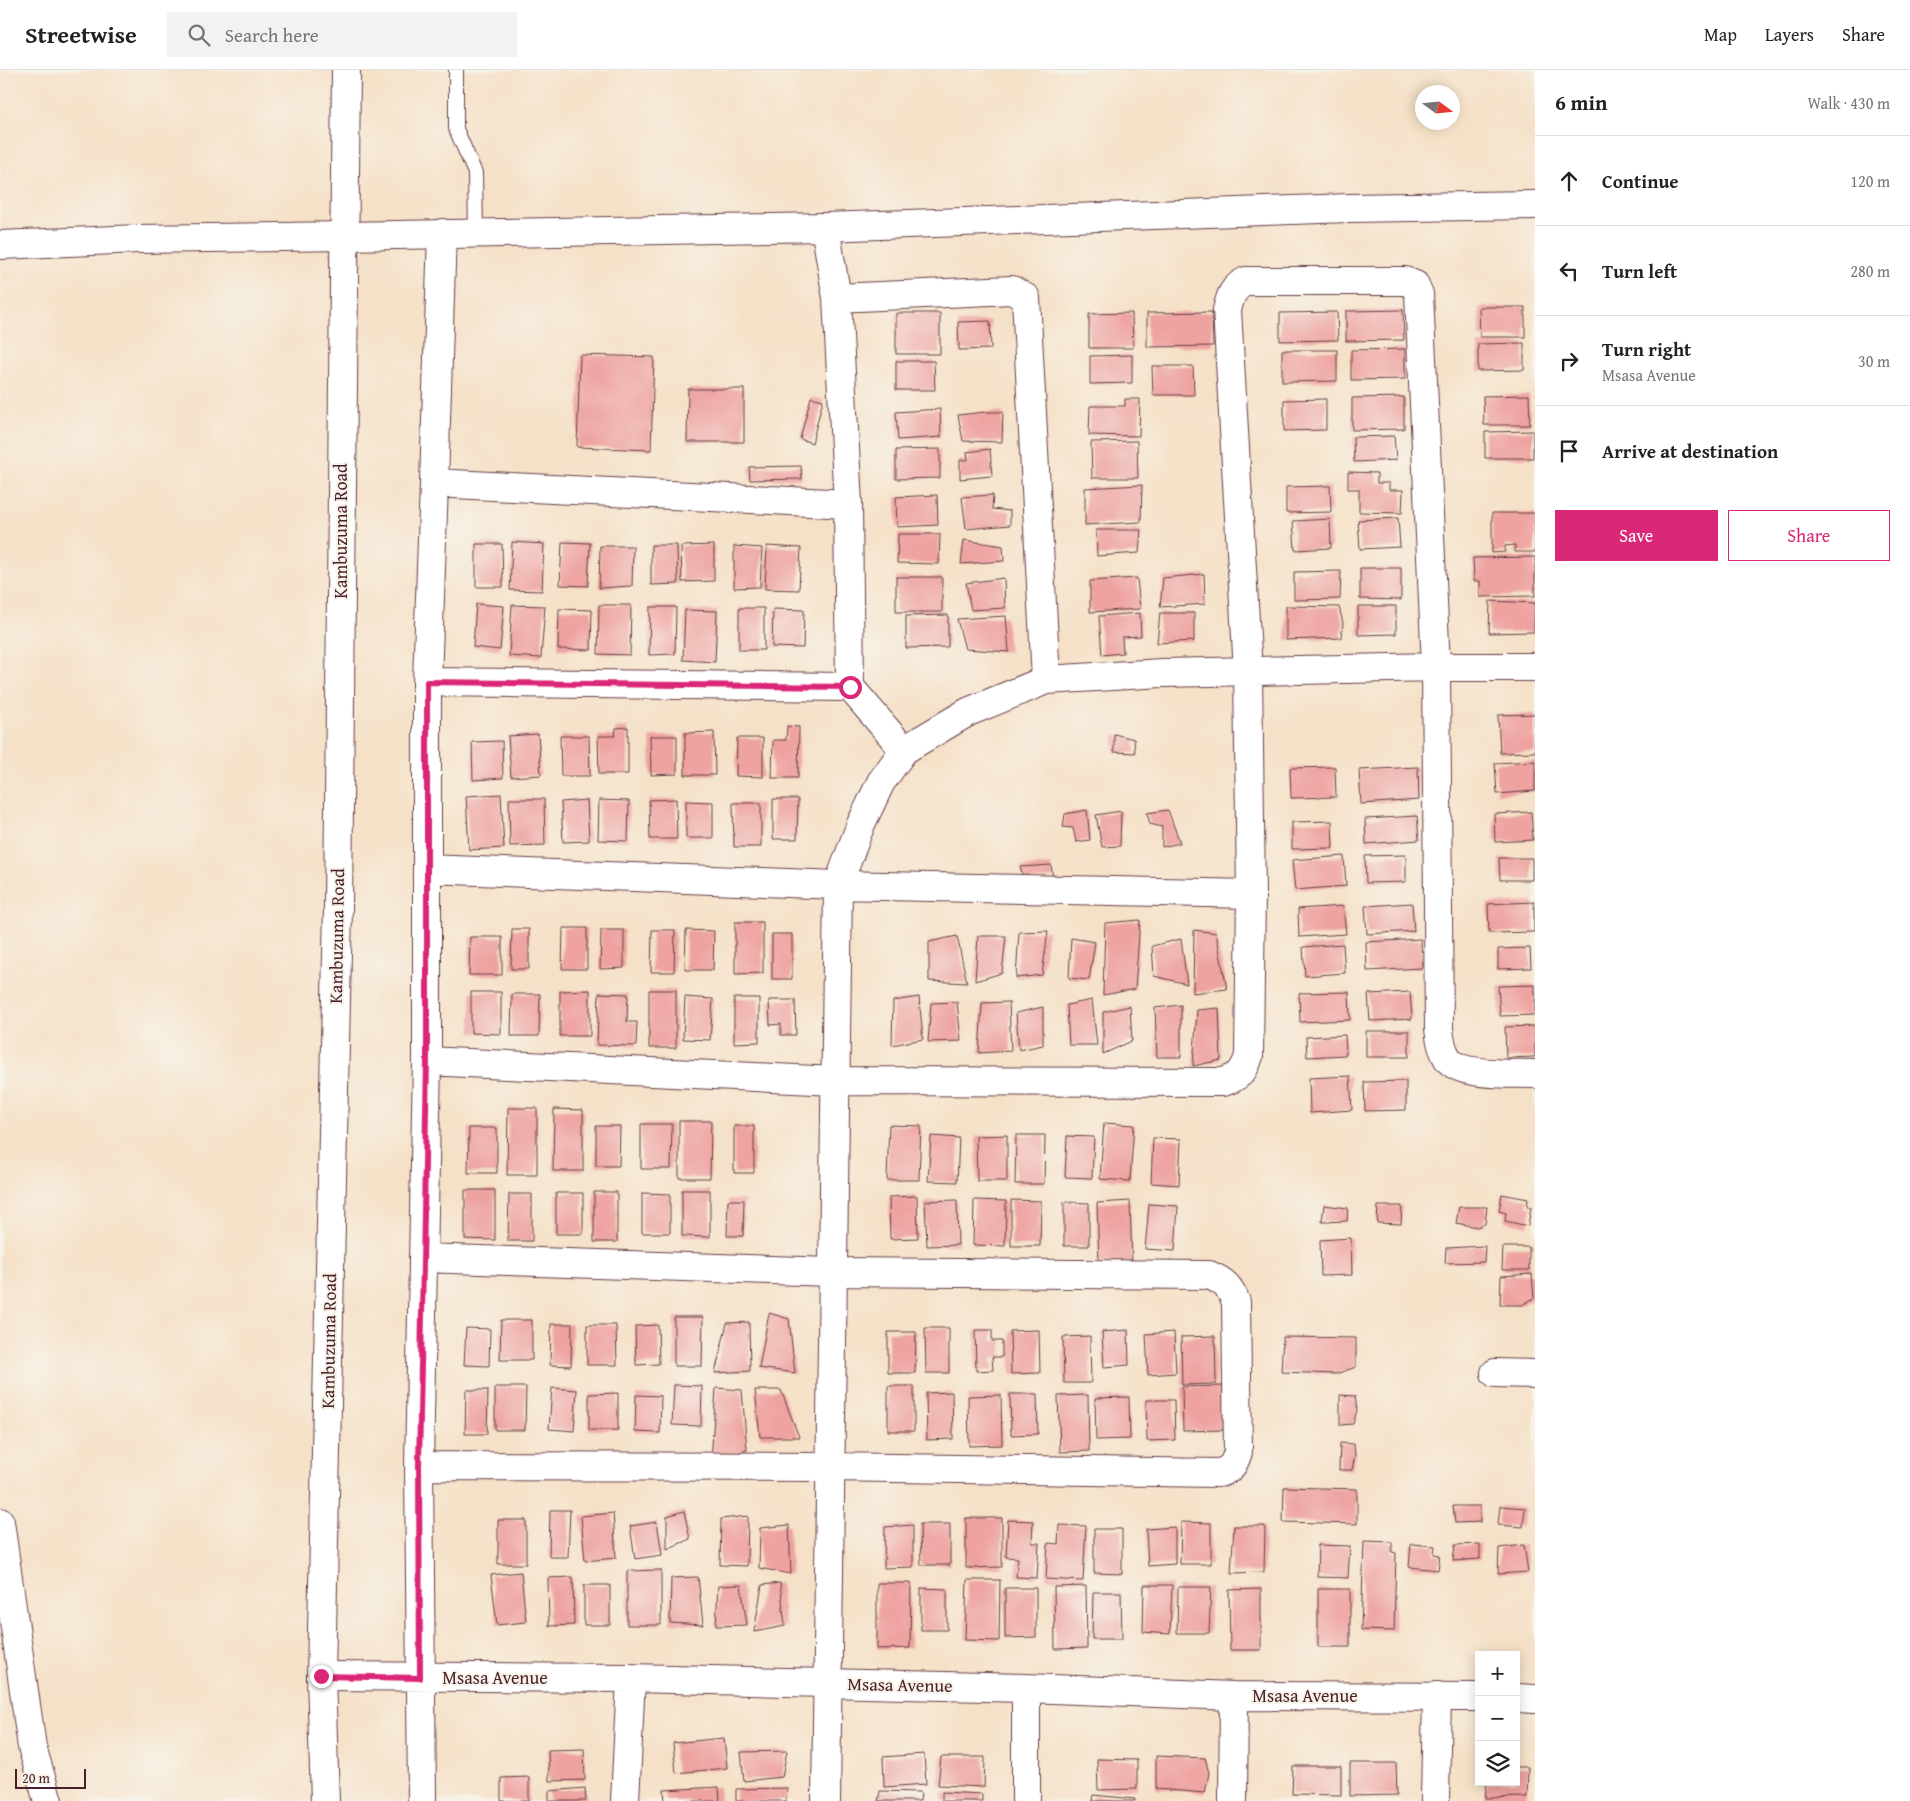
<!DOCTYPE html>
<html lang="en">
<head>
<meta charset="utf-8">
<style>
	body { margin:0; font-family:"Gentium Book Plus",serif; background:#f2f2f2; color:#222 }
	.controls { position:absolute; right:15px; bottom:15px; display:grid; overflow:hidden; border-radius:0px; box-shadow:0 2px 12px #0003 }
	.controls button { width:45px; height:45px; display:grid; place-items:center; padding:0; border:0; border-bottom:1px solid #e0e0e0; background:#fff; color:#222; font:25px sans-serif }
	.compass { position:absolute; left:1415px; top:15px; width:45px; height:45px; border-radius:50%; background:#fff; box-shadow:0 2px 12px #0003; rotate:105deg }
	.scale { position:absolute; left:15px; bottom:12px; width:71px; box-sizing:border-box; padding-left:5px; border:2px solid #4a1f2b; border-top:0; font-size:14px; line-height:18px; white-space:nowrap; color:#4a1f2b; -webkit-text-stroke:4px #f7f3e8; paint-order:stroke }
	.stop { position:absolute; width:15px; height:15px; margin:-11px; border:4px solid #db2777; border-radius:50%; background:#fff }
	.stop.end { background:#db2777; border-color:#fff; box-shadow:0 1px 5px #0008 }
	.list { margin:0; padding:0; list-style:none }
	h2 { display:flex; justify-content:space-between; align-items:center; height:65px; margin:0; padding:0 20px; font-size:21px }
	h2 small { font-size:16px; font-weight:400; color:#767676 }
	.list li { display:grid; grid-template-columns:32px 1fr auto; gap:15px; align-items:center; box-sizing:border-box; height:90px; padding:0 20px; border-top:1px solid #e0e0e0 }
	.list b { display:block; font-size:19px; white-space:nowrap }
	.list p { margin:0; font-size:16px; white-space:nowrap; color:#767676 }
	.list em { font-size:16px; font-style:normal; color:#767676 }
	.actions { display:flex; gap:10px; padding:15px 20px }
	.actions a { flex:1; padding:11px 0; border:1px solid #db2777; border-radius:0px; text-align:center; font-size:18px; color:#db2777 }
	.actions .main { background:#db2777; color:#fff }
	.icon { flex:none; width:28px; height:28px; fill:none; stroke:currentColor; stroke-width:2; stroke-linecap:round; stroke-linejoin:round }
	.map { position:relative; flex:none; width:1535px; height:1731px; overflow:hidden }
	header { display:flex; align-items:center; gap:30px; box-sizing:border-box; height:70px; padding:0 25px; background:#fff; border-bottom:1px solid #e0e0e0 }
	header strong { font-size:24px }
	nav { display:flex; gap:28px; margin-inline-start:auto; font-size:18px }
	.search { width:350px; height:45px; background:#f2f2f2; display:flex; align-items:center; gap:12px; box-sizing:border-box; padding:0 18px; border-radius:0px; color:#767676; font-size:19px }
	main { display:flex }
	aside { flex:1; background:#fff }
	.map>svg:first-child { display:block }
	.building { fill:#eea3a1 }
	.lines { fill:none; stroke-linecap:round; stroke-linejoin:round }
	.lane-casing { stroke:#643c43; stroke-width:16 }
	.street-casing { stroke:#643c43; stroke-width:30 }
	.secondary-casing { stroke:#643c43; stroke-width:30 }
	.lane { stroke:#fff; stroke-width:14 }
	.street { stroke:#fff; stroke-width:28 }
	.secondary { stroke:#fff; stroke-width:28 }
	.route { stroke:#db2777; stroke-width:6 }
	.labels { text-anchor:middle; stroke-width:4; stroke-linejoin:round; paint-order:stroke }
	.street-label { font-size:18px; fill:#4a1f2b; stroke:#f7f3e8 }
</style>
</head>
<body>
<header>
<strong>Streetwise</strong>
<div class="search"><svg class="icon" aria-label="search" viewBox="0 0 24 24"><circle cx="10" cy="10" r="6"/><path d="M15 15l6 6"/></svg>Search here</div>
<nav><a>Map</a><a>Layers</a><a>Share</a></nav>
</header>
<main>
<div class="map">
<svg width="1535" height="1731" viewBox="0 0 1535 1731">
	<rect width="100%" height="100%" fill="#f7f3e8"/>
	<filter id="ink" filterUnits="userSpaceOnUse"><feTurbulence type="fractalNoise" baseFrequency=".02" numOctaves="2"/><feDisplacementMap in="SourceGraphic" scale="10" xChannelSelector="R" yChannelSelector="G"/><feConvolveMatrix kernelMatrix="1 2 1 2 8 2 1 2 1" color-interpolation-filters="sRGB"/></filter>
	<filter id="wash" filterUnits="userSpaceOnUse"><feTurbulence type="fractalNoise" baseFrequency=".0096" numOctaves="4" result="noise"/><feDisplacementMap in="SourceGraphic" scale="20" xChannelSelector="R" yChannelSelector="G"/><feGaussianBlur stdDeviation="1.12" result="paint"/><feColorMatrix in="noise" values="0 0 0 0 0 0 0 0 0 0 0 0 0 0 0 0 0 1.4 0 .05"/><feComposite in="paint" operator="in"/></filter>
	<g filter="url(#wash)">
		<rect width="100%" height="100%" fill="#f5e1c8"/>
		<g id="blocks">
			<!-- building -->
			<path class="building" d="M1479,237H1525V267H1480Z
				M1403,240L1404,270L1346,271V241Z
				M1212,242L1213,276L1147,277V243Z
				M1337,242L1338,270L1280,271V243Z
				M896,243H940V284H896Z
				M1132,243L1133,278H1089V244Z
				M990,251L991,279L959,280L958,252Z
				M1524,273V300L1478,301V274Z
				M1405,279V309L1351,310V280Z
				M1282,280H1337V311L1282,312Z
				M580,285L654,287L651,380L577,377Z
				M1132,285V313L1090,314V286Z
				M896,291H934L935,320H896Z
				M1152,296H1193L1194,325H1153Z
				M688,319H744V372H687Z
				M1529,325L1530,355H1484L1483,326Z
				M811,327L823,330L812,373L800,369Z
				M1404,327V359L1352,360V328Z
				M1125,329H1140L1139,366L1089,365L1090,336H1125Z
				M1326,329V360L1284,361V330Z
				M940,339L941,367L898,370L896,342Z
				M985,342H1003L1002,372L963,371L958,345Z
				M1533,361V388H1485V362Z
				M1394,366L1396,390L1354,392L1353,367Z
				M1137,371L1138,408H1092L1091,372Z
				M940,379V408L896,409V380Z
				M990,379L992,406L960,409V390H968L967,382Z
				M801,396L802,409L750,410L749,397Z
				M1348,402L1377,403V413H1389V420H1403L1402,443L1359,442V419H1348Z
				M1142,415L1141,452L1085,455V418Z
				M1330,416L1331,442L1286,443V417Z
				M937,425L938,455L897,457L896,427Z
				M993,425L992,439L1010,441V455L966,459L962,427Z
				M1492,443H1535V482H1515V475L1505,476V482L1492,483Z
				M1398,448L1400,477L1360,479L1358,450Z
				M1330,449L1331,478L1295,480L1293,451Z
				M1096,460H1141L1139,483L1097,486Z
				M898,464H940L939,494L897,493Z
				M964,470L1003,476L1004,491L961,494Z
				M512,472L544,474L542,521L510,520Z
				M562,472L590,473L588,516L560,515Z
				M476,474H502L503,517H476Z
				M651,475H677L678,514L651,515Z
				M714,475V511L682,512L681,476Z
				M600,476H633L632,516L599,518Z
				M734,476L762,478L760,517L734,518Z
				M767,476L801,478L799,520L765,519Z
				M1535,487V526L1480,527V511H1474L1473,488Z
				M1360,498H1401V530L1360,529Z
				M1341,501L1340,529L1294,530V502Z
				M1204,504L1205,534L1160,537L1163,508Z
				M896,507H942V542H896Z
				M1004,508L1005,538L971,540L966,513Z
				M1137,508L1140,539L1090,542V511Z
				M1490,531L1535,533L1534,562L1489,563Z
				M476,534L504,536L500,580L473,577Z
				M512,535L545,536L541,588L509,586Z
				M599,535H631L630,585L598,584Z
				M1286,536L1339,537L1343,553L1341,568L1286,570Z
				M1358,536H1396V564L1358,565Z
				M650,537H676L675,584L649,585Z
				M739,538H764V580H739Z
				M559,539L592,540L591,580L558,579Z
				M773,539L804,540L803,578L772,577Z
				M685,540L717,541L715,592L683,590Z
				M1140,543L1141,566L1122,567L1123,583L1102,585L1099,546Z
				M1160,543H1194V571L1157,573Z
				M948,545V577L906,578V546Z
				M1006,546L1009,582L965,579L957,549Z
				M1535,644V682L1500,683L1498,645Z
				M787,656L799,657L798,708H772L773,670H786Z
				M628,657V704H599L598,666H615L616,658Z
				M714,662L715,705H685V663Z
				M538,664L541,705L511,707L508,666Z
				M1114,664L1134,669L1135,683L1114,682Z
				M560,666H589L590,706H561Z
				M650,666H677V704L651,705Z
				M737,668H763V707L736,706Z
				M502,671L503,708L473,710L472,672Z
				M1535,691V721L1497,724L1495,693Z
				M1335,697L1336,727L1291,728L1290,698Z
				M1418,697L1419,730L1361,734L1359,700Z
				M501,724L504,778L469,780L466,726Z
				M509,729H544L545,775L510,776Z
				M676,729L677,769H650L649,730Z
				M773,729H798L797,769H773Z
				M587,730L589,771L563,772L561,732Z
				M599,730L629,731L628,771L598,770Z
				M686,731L713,732V768H686Z
				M733,733H761V777H734Z
				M1087,740L1090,770L1076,772L1073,758L1063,757L1065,744Z
				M1168,740L1180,773L1162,777V757L1150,754L1147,743Z
				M1121,741L1120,776L1102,777L1096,745Z
				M1531,742L1533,770L1495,772L1494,744Z
				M1417,746L1419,770L1366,774L1365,749Z
				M1332,751L1333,778L1292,779V752Z
				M1406,785V812L1366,813L1365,786Z
				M1344,786L1346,816L1295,820L1292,790Z
				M1499,788H1532V810H1500Z
				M1051,795L1053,808L1025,812L1020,797Z
				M1534,832V862L1489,863L1488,834Z
				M1412,833L1414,861L1367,864L1365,836Z
				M1343,836L1346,864L1299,867L1298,839Z
				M1140,850L1135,919L1103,925L1105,853Z
				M735,852H763V903L735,904Z
				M563,858H587V899H562Z
				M512,859H529V899H511Z
				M601,860H624V898L600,899Z
				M652,860H675L674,902H651Z
				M686,860L714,861L713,900H685Z
				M1194,860L1216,863L1227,919L1193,923Z
				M1048,861L1042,905L1016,908L1019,862Z
				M772,864H792V909H772Z
				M957,866L967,913L929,911V872Z
				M978,866H1006L1002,903L975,911Z
				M470,867H502V905H469Z
				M1071,868L1095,872L1089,910L1069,908Z
				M1181,869L1187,914L1154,906L1152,876Z
				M1421,869L1422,898L1367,901L1366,872Z
				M1343,874L1345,903L1305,906L1303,877Z
				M1530,878L1531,898L1498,899V879Z
				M1535,915V945L1500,946L1498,916Z
				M590,920V966H560V921Z
				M649,920H676V978H649Z
				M471,922H501V964L471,963Z
				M1349,922L1350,950L1300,952L1299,923Z
				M1410,922L1412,949L1370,951L1368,924Z
				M599,923L628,924L627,952H637L636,976L597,975Z
				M512,924H540L539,966H511Z
				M685,927L713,929L710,970L683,969Z
				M919,927L923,969L892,975L893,931Z
				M734,928H759V972L734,973Z
				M769,930H795L796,965H781V954L770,955Z
				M1092,930L1097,975H1069L1067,935Z
				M957,932L961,971L928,972L931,933Z
				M1009,932L1011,981L979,983L982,933Z
				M1181,935V987H1157L1155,938Z
				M1130,936L1132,971L1103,984V942Z
				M1043,937V975L1019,980L1016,943Z
				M1219,938L1221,990L1193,996L1197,940Z
				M1535,956V987L1506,988L1505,957Z
				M1366,961H1409V987H1366Z
				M1345,965L1346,985L1307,987L1306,967Z
				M1350,1006L1352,1040L1310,1043L1309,1008Z
				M1406,1011V1040L1365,1041L1364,1012Z
				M508,1038H537V1105H507Z
				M554,1039L583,1040V1101H553Z
				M679,1051H711L710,1108H679Z
				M1104,1053L1134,1055L1130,1111L1100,1109Z
				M641,1054H672L671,1099H641Z
				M889,1055L921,1056L919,1110H887Z
				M596,1056H620L619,1096H596Z
				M734,1056H754V1103H734Z
				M469,1058H497V1103H468Z
				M1007,1065V1111H977L976,1066Z
				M1016,1065H1045L1044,1114H1015Z
				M931,1066L959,1068L957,1112L928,1111Z
				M1067,1066L1094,1067L1092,1108L1065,1107Z
				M1153,1068L1181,1069L1179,1115L1151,1113Z
				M465,1120H495V1170L465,1169Z
				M682,1120H710V1167L682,1166Z
				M594,1122H617V1172H594Z
				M556,1123H583V1164H556Z
				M642,1123L670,1124V1163H642Z
				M509,1124H532V1171H508Z
				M1502,1124L1528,1129L1527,1137H1531L1528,1156L1505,1151L1506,1143L1499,1141Z
				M917,1126L918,1168L890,1169L889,1127Z
				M728,1130H744L743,1166H727Z
				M957,1130L958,1175L927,1176L925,1131Z
				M974,1130L1006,1131L1005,1176L973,1175Z
				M1011,1130L1041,1131L1040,1176H1011Z
				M1130,1131L1132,1193L1099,1195L1097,1133Z
				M1064,1132L1089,1133V1176H1064Z
				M1149,1134L1178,1136L1175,1181L1145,1179Z
				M1324,1135L1348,1138L1347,1151L1322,1152Z
				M1378,1136H1402L1401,1154L1377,1153Z
				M1459,1137H1487L1485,1154L1477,1157L1456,1153Z
				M1351,1168L1352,1205L1321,1206L1320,1170Z
				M1485,1176L1484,1192L1445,1193L1446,1178Z
				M1503,1177H1529V1200H1502Z
				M1532,1204L1534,1228L1522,1235H1500L1501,1206Z
				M769,1243L789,1249L795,1303L759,1298Z
				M674,1247H703L702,1296H674Z
				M501,1250H532V1290H500Z
				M749,1252L750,1301L715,1303L727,1253Z
				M551,1254H572L571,1296L550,1295Z
				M587,1255H616L617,1295H587Z
				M658,1255L659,1294L636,1295L635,1256Z
				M466,1258L490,1259L489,1296L464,1295Z
				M925,1258H949V1303H926Z
				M975,1260H992V1271H1002V1287H992L993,1300L976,1301Z
				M1039,1260L1040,1303L1011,1304L1010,1261Z
				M1128,1260L1129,1295L1104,1297L1102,1262Z
				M888,1262H916L915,1303H888Z
				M1174,1262L1176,1303L1148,1305L1146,1264Z
				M1090,1266L1091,1313H1064L1063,1267Z
				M1215,1266L1216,1314L1182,1315L1181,1267Z
				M1283,1267L1356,1268V1297L1336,1304L1281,1302Z
				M674,1315L702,1316L701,1356L672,1355Z
				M888,1316H914V1361H888Z
				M1223,1316L1224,1360L1183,1361L1182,1317Z
				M495,1317H526L525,1360H495Z
				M552,1318L577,1320L574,1361L549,1359Z
				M716,1318L742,1320L747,1380L711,1390Z
				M466,1320H488L487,1364H465Z
				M755,1320H781L799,1367H760Z
				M952,1322L953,1369L927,1370L926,1323Z
				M618,1323V1360H589V1324Z
				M1010,1324H1037L1038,1364L1011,1365Z
				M636,1325L661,1326L660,1363L635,1362Z
				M1001,1325L1002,1375L969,1376L968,1326Z
				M1088,1325L1089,1381L1060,1382L1058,1326Z
				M1340,1325L1355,1326L1357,1340L1353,1354L1340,1355Z
				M1129,1327L1130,1369L1096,1370L1095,1328Z
				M1146,1330H1174L1175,1370L1147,1371Z
				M1340,1373L1354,1374L1355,1385L1352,1400H1339Z
				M1284,1417L1357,1419V1454L1283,1452Z
				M1453,1436H1480V1452L1455,1453Z
				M1500,1436L1525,1438L1523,1457L1498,1455Z
				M550,1440H570L568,1487H549Z
				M684,1441L690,1469L667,1479V1446Z
				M613,1443L616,1488L585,1491L581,1446Z
				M748,1446L747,1496L720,1495L721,1449Z
				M966,1448H1002V1497L966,1498Z
				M498,1450H526V1494H498Z
				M1008,1450L1033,1451L1032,1473H1039L1037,1508L1016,1507L1018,1488L1006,1487Z
				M657,1452L662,1485L635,1489L630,1456Z
				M1181,1452L1211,1453V1494H1180Z
				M920,1454H950V1495H921Z
				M789,1455L791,1504L759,1498L760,1458Z
				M913,1455V1497L884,1498L885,1457Z
				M1059,1455L1086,1456L1083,1511L1046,1509L1048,1473L1058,1474Z
				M1234,1456H1265L1264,1502L1231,1503Z
				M1175,1457V1494L1148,1496L1146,1459Z
				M1094,1459H1122V1504L1094,1503Z
				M1364,1471L1392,1472V1482L1396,1483L1394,1561L1361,1560Z
				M1411,1474L1435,1476L1434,1484L1440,1485L1438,1500L1409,1497Z
				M1480,1474V1489L1453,1491L1455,1475Z
				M1318,1475L1350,1476L1348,1508L1317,1507Z
				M1524,1475L1528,1502L1498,1504L1499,1478Z
				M661,1500V1555H627V1501Z
				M521,1502L526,1552L497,1555L491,1505Z
				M573,1507L574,1555L549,1556L548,1508Z
				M698,1507L703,1555L670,1553L671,1508Z
				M967,1510H1000L999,1571L965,1570Z
				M780,1513L785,1556L754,1562L762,1515Z
				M877,1513H911L910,1578L877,1579Z
				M584,1515H610V1555H584Z
				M741,1515L747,1555L716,1556L718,1516Z
				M1144,1515H1172L1170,1564L1143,1562Z
				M1086,1516L1087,1578L1055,1579L1054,1517Z
				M1178,1517H1211L1209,1563H1177Z
				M921,1518L947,1519V1560H921Z
				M1005,1518H1036V1567L1005,1568Z
				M1261,1519V1580H1230L1229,1520Z
				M1318,1519H1350V1577H1318Z
				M1093,1522H1121L1122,1569H1092Z
				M724,1668L727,1698L676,1703L673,1673Z
				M584,1679L585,1710L549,1711L548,1680Z
				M787,1681L782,1707L744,1711L741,1682Z
				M924,1684L926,1714L884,1717L883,1687Z
				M1156,1686L1205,1688L1209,1703L1205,1723L1156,1719Z
				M941,1687H985L984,1717L938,1715Z
				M1097,1689L1137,1690V1719L1098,1720Z
				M1350,1693H1396L1397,1725L1350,1726Z
				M1293,1696H1341V1725L1292,1724Z
				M1516,1697H1528L1527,1727L1485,1728L1487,1712H1516Z
				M529,1707V1731H501V1708Z
				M719,1717L720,1731H665L664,1720Z
				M585,1718L586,1731H549V1721Z
				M787,1718L786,1731H736V1719Z
				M880,1721L921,1722L920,1731H878Z
				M942,1722L982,1724V1731H942Z
				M1093,1725L1135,1729V1731H1092Z"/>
		</g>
	</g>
	<g filter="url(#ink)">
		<use href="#blocks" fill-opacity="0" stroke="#643c43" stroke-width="1"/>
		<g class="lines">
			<defs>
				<path id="lane" d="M456,0V59L475,103L476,163"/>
				<path id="street" d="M825,157L837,228
					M0,175L138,169L344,166
					M434,413L442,163
					M427,612L850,617
					M904,680L850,617L848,434L837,228L1012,220L1026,228L1046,610
					M427,799L838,815L1251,824
					M427,991L835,1011L1223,1012C1239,1007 1244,1002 1249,986L1251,824L1248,602L1227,240C1230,227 1233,217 1246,211H1405L1415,215L1419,224L1436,597L1439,959C1440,970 1442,980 1448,989C1460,1007 1515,1003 1535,1004
					M1495,1303L1535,1304
					M419,1396L829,1397L1218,1403C1231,1400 1234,1395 1238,1382L1236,1232C1230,1217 1224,1211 1209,1205L832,1202L423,1188
					M0,1452L32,1677L48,1731
					M321,1606L631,1608L1026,1618L1234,1626L1479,1627
					M1516,1628L1535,1629
					M422,1731L419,1396L427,991V612L434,413L848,434
					M625,1731L631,1608
					M826,1731L838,815L861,754L881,712L904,680L968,642L1046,610L1162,603L1436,597H1535
					M1026,1731V1618
					M1233,1731L1234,1626
					M1435,1731L1437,1626"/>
				<path id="secondary" d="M344,166L825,157L1350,138L1535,135
					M325,1731L321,1606L338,838L346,0"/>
			</defs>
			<!-- lane casing -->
			<use href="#lane" class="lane-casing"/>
			<!-- street casing -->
			<use href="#street" class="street-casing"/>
			<!-- secondary casing -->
			<use href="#secondary" class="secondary-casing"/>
			<!-- lane -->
			<use href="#lane" class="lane"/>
			<!-- street -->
			<use href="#street" class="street"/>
			<!-- secondary -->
			<use href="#secondary" class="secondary"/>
		</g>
	</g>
	<g class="lines" filter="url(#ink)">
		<!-- route -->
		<path class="route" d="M321,1606L420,1608L419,1396L427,991V612L850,617"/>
	</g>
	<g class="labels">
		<!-- street labels -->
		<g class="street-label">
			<text transform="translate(341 461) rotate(-90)" y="6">Kambuzuma Road</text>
			<text transform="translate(337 866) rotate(-89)" y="6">Kambuzuma Road</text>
			<text transform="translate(329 1271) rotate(-89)" y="6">Kambuzuma Road</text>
			<text x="495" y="1614">Msasa Avenue</text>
			<text transform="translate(900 1615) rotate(1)" y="6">Msasa Avenue</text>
			<text x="1305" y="1632">Msasa Avenue</text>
		</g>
	</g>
</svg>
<div class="controls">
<button>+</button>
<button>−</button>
<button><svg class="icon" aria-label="layers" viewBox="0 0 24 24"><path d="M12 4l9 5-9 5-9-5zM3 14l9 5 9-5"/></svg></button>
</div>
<svg class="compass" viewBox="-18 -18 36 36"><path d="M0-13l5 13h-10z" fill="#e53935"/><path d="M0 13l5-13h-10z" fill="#767676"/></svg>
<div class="scale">20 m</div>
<div class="stop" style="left:850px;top:617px"></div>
<div class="stop end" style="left:321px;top:1606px"></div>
</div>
<aside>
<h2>6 min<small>Walk · 430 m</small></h2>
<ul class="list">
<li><svg class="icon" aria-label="ahead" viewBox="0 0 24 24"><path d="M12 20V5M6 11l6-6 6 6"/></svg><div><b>Continue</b></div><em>120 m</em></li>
<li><svg class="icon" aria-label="left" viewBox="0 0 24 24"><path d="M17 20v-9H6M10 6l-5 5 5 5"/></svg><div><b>Turn left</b></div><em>280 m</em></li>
<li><svg class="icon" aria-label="right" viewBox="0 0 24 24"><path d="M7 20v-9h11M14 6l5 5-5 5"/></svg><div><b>Turn right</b><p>Msasa Avenue</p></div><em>30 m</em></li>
<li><svg class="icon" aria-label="arrive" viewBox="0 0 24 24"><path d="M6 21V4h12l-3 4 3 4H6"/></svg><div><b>Arrive at destination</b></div></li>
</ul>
<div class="actions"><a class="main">Save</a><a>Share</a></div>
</aside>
</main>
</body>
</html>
